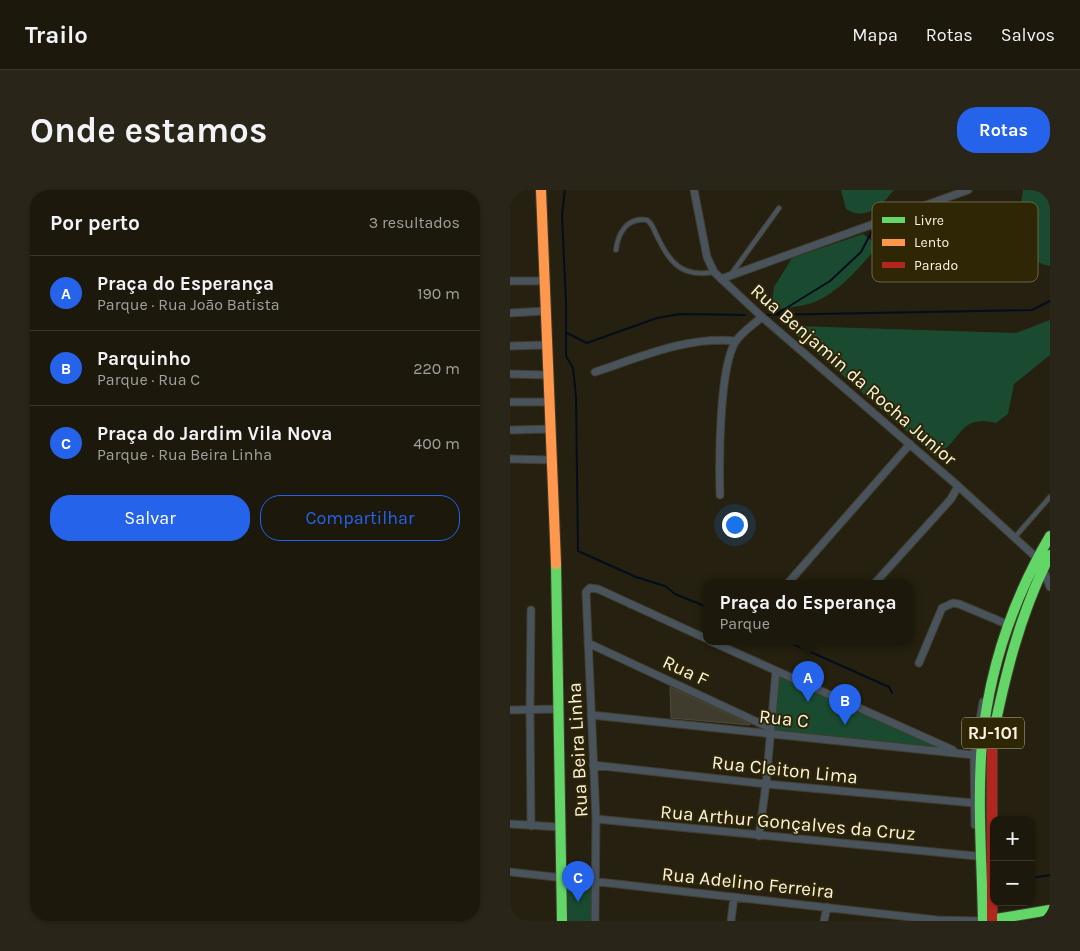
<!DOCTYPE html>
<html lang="pt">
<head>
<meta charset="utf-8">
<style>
	body { margin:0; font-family:Karla,sans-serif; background:#292519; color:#f1f3f6 }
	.controls { position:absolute; right:15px; bottom:15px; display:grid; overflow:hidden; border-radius:10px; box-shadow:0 1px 4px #0004 }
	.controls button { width:45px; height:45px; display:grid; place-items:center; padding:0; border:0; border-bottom:1px solid #3a372c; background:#1c180b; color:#f1f3f6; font:25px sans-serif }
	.you { position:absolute; left:224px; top:334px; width:18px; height:18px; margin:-12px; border:4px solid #fff; border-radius:50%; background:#1a73e8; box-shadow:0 0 0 8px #1a73e833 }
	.badge { display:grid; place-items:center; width:32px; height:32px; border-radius:50%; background:#2563eb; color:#fff; font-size:16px; font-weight:700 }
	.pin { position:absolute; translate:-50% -41px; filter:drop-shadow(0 1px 2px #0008) }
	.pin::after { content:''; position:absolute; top:26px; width:18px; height:15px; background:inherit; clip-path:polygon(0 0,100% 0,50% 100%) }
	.popup { position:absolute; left:193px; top:390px; width:210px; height:65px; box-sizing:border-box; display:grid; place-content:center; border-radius:10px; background:#1c180b; filter:drop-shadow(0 1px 4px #0005); font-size:16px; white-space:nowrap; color:#a0a09d }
	.popup b { font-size:19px; color:#f1f3f6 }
	.popup::after { content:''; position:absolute; left:50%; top:100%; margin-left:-10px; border:10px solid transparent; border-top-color:#1c180b }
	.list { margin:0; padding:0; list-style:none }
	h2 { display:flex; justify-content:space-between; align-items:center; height:65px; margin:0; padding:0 20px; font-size:21px }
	h2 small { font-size:16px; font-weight:400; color:#a0a09d }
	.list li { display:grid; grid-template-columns:32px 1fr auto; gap:15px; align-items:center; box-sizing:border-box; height:75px; padding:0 20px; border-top:1px solid #3a372c }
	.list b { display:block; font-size:19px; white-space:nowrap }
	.list p { margin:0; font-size:16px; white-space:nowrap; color:#a0a09d }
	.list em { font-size:16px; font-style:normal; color:#a0a09d }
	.actions { display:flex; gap:10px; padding:15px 20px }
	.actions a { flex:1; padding:11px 0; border:1px solid #2563eb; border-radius:20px; text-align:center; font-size:18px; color:#2563eb }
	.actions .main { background:#2563eb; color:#fff }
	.map { position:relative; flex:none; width:540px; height:731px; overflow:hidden; border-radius:20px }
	header { display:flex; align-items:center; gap:30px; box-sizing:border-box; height:70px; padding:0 25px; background:#1c180b; border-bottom:1px solid #3a372c }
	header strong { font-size:24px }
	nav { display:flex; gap:28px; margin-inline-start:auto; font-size:18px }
	.intro { display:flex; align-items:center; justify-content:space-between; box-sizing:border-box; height:120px; padding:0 30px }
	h1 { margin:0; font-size:35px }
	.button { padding:12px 22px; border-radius:20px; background:#2563eb; color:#fff; font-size:18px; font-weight:700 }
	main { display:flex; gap:30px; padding:0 30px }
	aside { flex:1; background:#1c180b; border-radius:20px; box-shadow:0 1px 4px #0004 }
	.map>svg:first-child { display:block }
	.green { fill:#1a4a2f }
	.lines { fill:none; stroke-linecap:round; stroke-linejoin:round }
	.stream { stroke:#030e1c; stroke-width:2 }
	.building { fill:#3f3b2d; stroke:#4f4b3d }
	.lane-casing { stroke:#413d2e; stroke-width:6 }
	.street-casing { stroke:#413d2e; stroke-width:9 }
	.fast-casing { stroke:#413d2e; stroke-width:12 }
	.slow-casing { stroke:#413d2e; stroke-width:12 }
	.jam-casing { stroke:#413d2e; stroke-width:12 }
	.lane { stroke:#49535c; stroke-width:4 }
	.street { stroke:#49535c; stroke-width:7 }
	.fast { stroke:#63d668; stroke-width:10 }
	.slow { stroke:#ff974d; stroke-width:10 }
	.jam { stroke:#b3261e; stroke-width:10 }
	.labels { text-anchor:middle; stroke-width:4; stroke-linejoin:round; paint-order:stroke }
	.shield { fill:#2f2605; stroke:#bdb6a0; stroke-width:1 }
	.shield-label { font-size:18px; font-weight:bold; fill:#faf4e2 }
	.street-label { font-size:19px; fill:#faf4e2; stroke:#2f2605 }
	.key { fill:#2f2605; stroke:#6c6447; stroke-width:1 }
	.key-label { font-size:14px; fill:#faf4e2 }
</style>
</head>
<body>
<header>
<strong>Trailo</strong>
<nav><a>Mapa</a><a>Rotas</a><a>Salvos</a></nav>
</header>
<div class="intro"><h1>Onde estamos</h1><a class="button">Rotas</a></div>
<main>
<aside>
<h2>Por perto<small>3 resultados</small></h2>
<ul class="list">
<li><span class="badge">A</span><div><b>Praça do Esperança</b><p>Parque · Rua Joāo Batista</p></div><em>190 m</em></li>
<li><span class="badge">B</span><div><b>Parquinho</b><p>Parque · Rua C</p></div><em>220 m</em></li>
<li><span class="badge">C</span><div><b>Praça do Jardim Vila Nova</b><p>Parque · Rua Beira Linha</p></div><em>400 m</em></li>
</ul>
<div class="actions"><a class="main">Salvar</a><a>Compartilhar</a></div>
</aside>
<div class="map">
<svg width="540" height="731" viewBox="0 0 540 731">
	<rect width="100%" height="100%" fill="#25200f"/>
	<!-- green -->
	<path class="green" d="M331,0H384C372,15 356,32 336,19Z
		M513,0H540V76C502,70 509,27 513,0Z
		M353,44L368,56C350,77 326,106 299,114C287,117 273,118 261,120L264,97L282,68Z
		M540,130V165L504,194L498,224L486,233C448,224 453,251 425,266L284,143L286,136L506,143Z
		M267,482L440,562L261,541Z
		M51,691L84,692V731H53Z"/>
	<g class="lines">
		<!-- stream -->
		<path class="stream" d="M55,0L52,25L56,113V166L63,178L66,207L68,361L126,387L155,396L165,404L197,417
			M254,125L522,120L540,111
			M265,125L320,91L351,62L364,37
			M57,143L77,153L147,128L170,124L235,125
			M276,451L379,497L382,503
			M521,688L540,685"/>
	</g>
	<!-- building -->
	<path class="building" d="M160,497L240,534V535L161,528Z"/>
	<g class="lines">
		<defs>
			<path id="lane" d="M106,60C108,43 117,27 137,30C143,34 144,41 147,46C159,72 172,88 203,82
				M222,83L269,18
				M505,347L540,307"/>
			<path id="street" d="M184,0L197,67L204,82L252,127L448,296L528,369
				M211,89L458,0
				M0,91H35
				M0,123L35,121
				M0,156L36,155
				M85,182C131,167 177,146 226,151
				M0,184L38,185
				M0,212H40
				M0,240L41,239
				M0,269L42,270
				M210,305C209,272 209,176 226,151C232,142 244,134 252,127
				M533,378L540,397
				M278,393L400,254
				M365,393L441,309L448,296
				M200,451L443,560
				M78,453L260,538
				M409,473L432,418L443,413L449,414L499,435
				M0,520L48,519
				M81,525L464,565
				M83,575L256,594L464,613
				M86,629L466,666
				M0,634L49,637
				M465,635L464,565L473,512
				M21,636L20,520L21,420
				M249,646L256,594L266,481
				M0,682L427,730L473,731
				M85,731L86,629L76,402L80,398L88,399L197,449
				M221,731L224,707
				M314,731L317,717"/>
			<path id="fast" d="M46,374L52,731
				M482,550C495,486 510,423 540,365
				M473,731C472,672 467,612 472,553C479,480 503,409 540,346
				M474,731L540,720"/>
			<path id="slow" d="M31,0L46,374"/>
			<path id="jam" d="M482,550V731"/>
		</defs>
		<!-- lane casing -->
		<use href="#lane" class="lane-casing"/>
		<!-- street casing -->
		<use href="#street" class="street-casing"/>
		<!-- fast casing -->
		<use href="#fast" class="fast-casing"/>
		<!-- slow casing -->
		<use href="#slow" class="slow-casing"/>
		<!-- jam casing -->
		<use href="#jam" class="jam-casing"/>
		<!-- lane -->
		<use href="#lane" class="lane"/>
		<!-- street -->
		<use href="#street" class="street"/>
		<!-- fast -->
		<use href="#fast" class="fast"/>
		<!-- slow -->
		<use href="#slow" class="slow"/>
		<!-- jam -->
		<use href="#jam" class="jam"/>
	</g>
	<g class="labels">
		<!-- shield labels -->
		<rect class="shield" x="452" y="527.5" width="62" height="31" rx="4"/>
		<g class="shield-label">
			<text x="483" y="549">RJ-101</text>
		</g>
		<!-- street labels -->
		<g class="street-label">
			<text transform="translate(344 184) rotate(41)" y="7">Rua Benjamin da Rocha Junior</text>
			<text transform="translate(176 480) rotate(25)" y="7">Rua F</text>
			<text transform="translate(274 528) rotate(6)" y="7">Rua C</text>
			<text transform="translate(67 560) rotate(-93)" y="7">Rua Beira Linha</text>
			<text transform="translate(275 579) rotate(6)" y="7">Rua Cleiton Lima</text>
			<text transform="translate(278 632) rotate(5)" y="7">Rua Arthur Gonçalves da Cruz</text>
			<text transform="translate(238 692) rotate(6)" y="7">Rua Adelino Ferreira</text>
		</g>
	</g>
	<!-- legend -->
	<rect x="362" y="12" width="166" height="80" rx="8" class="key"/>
	<rect x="372" y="27" width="23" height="6" fill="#63d668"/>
	<rect x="372" y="49" width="23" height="7" fill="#ff974d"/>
	<rect x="372" y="72" width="23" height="6" fill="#b3261e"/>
	<g class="key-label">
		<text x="404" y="35">Livre</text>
		<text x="404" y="57">Lento</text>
		<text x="404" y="80">Parado</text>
	</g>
</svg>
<div class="controls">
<button>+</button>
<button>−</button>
</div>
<div class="you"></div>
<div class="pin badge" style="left:298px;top:512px">A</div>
<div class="popup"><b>Praça do Esperança</b>Parque</div>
<div class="pin badge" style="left:335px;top:535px">B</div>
<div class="pin badge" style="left:68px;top:712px">C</div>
</div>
</main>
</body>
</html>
